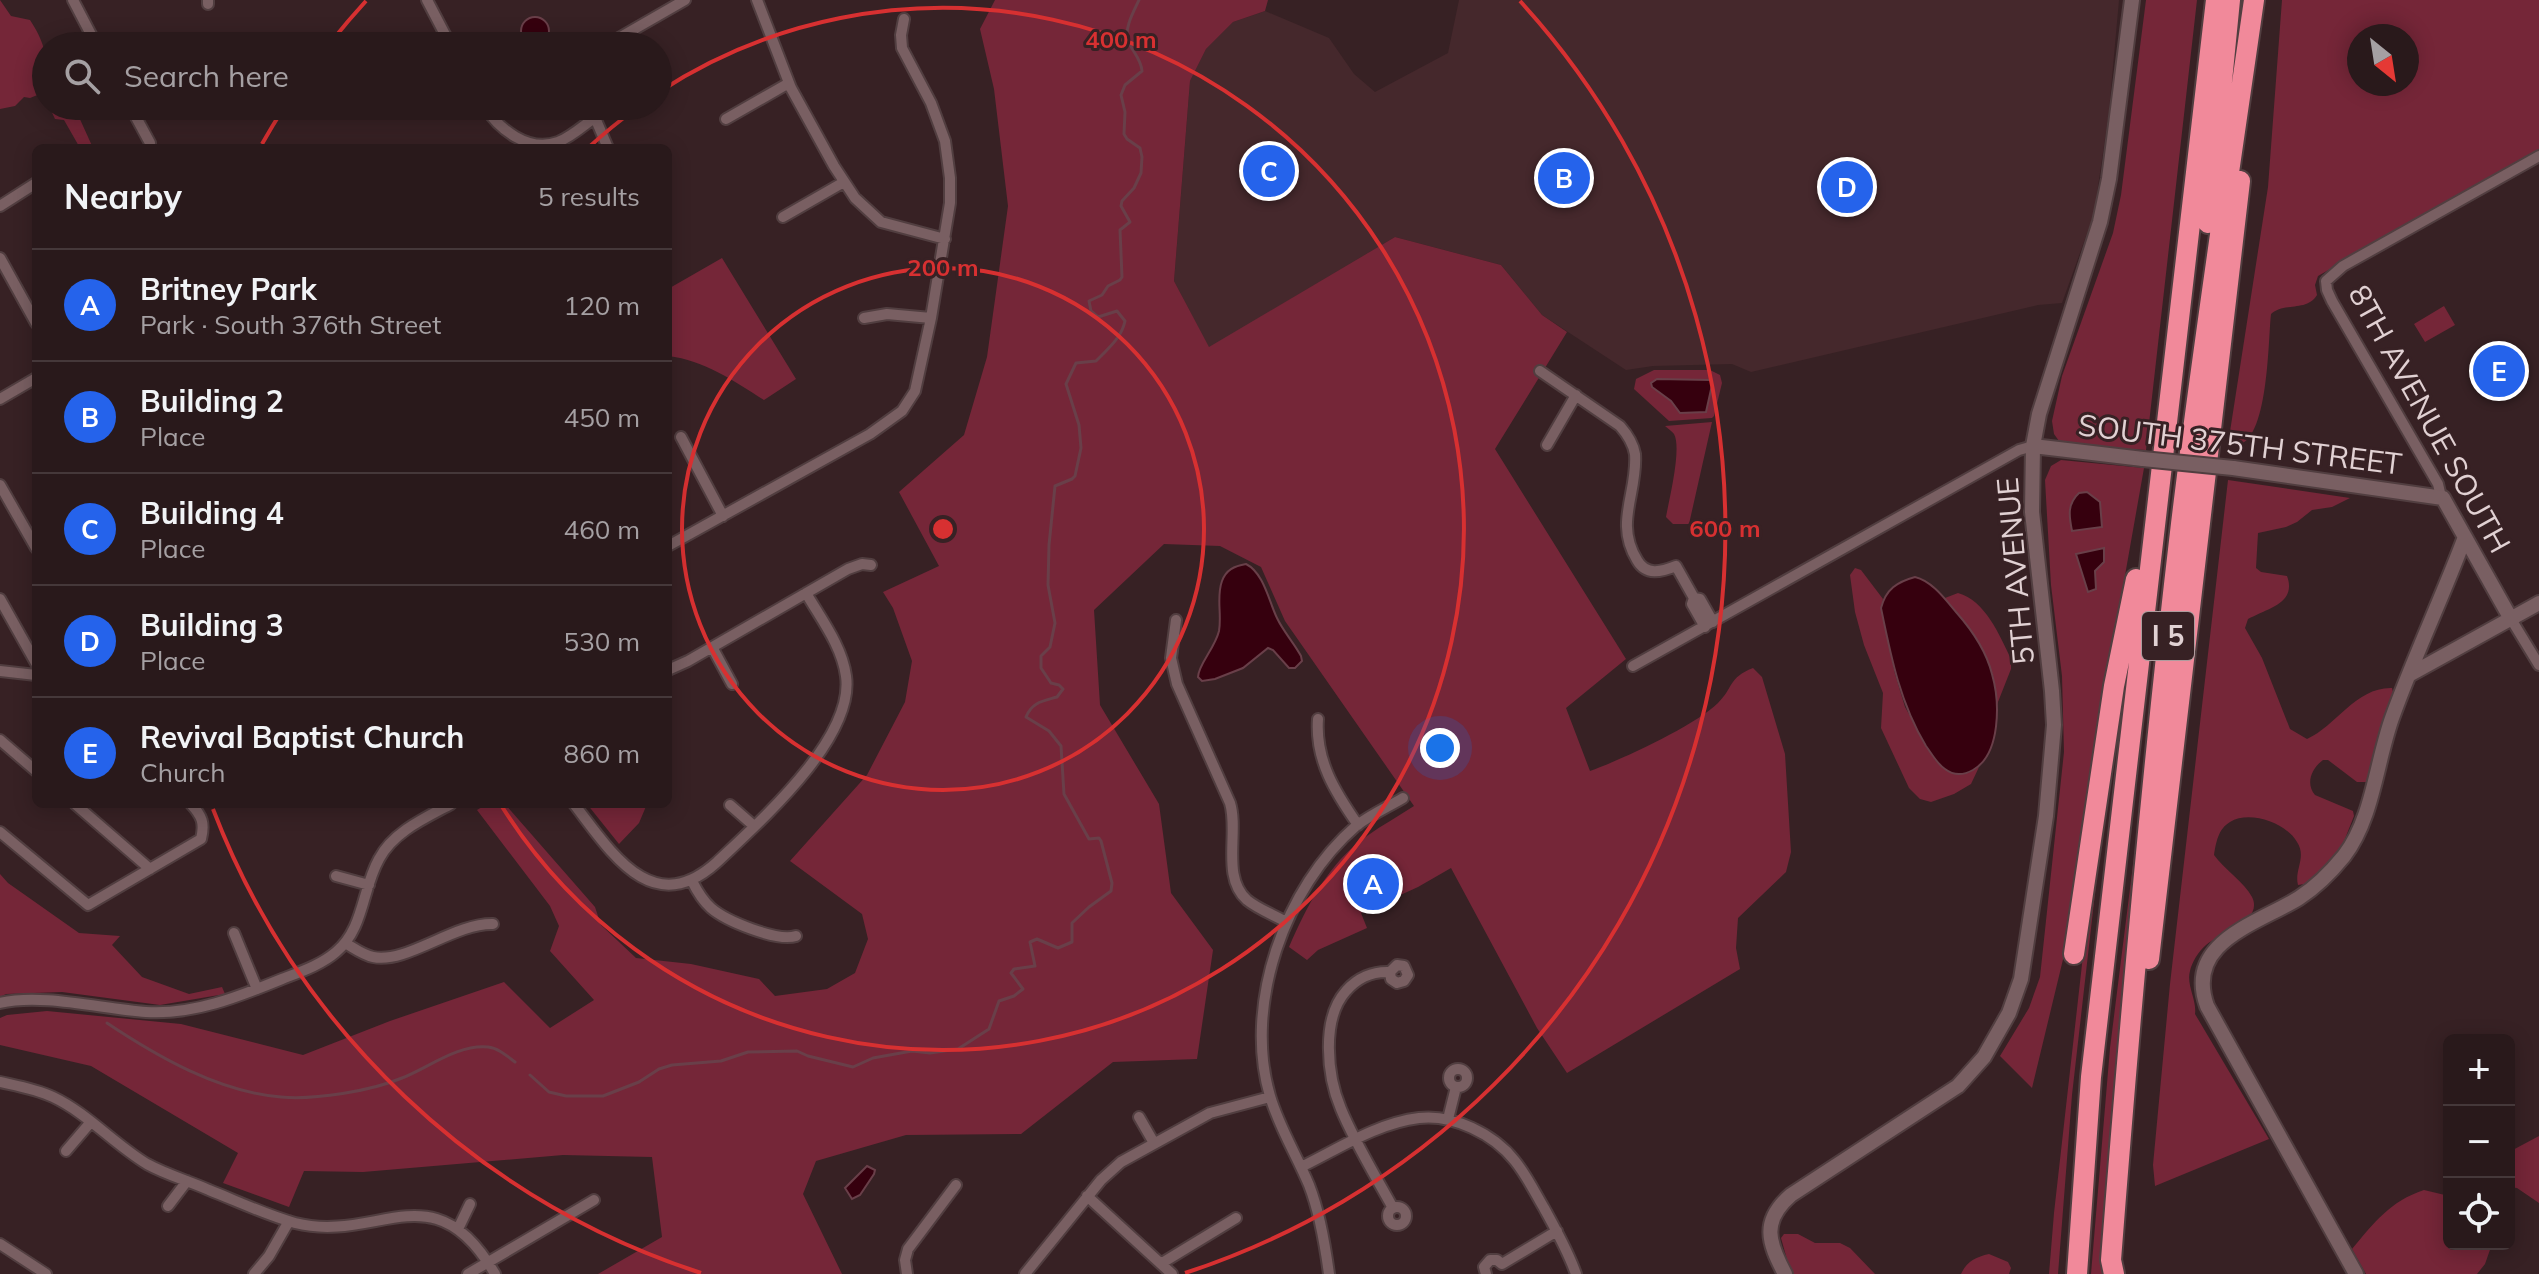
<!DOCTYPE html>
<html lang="en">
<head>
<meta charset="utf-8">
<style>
	body { margin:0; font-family:Mulish,sans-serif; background:#352628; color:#f1f3f6 }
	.controls { position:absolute; right:24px; bottom:24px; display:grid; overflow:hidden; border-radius:12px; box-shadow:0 4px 20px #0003 }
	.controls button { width:72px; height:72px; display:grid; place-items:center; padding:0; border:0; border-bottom:2px solid #45383a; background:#29191b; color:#f1f3f6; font:40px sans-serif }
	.compass { position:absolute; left:2347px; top:24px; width:72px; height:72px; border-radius:50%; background:#29191b; box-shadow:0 4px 20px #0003; rotate:150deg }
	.you { position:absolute; left:1440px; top:748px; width:28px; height:28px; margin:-20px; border:6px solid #fff; border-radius:50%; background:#1a73e8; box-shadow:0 0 0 12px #1a73e833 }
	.badge { display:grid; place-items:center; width:52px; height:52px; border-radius:50%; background:#2563eb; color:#fff; font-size:26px; font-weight:700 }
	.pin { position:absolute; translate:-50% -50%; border:4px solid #fff; box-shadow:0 2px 8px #0006 }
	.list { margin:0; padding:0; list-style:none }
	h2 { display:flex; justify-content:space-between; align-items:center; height:104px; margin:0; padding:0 32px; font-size:34px }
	h2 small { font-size:26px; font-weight:400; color:#a5a0a3 }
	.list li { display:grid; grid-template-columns:52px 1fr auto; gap:24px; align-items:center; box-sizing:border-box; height:112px; padding:0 32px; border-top:2px solid #45383a }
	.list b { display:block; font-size:30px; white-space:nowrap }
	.list p { margin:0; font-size:26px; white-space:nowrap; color:#a5a0a3 }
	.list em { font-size:26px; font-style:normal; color:#a5a0a3 }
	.icon { flex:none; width:44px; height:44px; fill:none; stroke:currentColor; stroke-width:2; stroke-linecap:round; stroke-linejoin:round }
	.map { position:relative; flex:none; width:2539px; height:1274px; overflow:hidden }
	.search { position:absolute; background:#29191b; box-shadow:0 4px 20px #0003; left:32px; top:32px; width:640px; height:88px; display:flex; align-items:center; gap:20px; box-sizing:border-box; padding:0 28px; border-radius:44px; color:#a5a0a3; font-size:30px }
	.panel { position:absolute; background:#29191b; box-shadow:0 4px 20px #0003; left:32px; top:144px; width:640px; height:664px; border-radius:12px }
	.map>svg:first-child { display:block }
	.built { fill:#45282c }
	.green { fill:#752638; fill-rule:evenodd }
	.water { fill:#36000e; stroke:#693f49; stroke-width:2 }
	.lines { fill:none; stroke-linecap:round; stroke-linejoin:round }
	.stream { stroke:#693f49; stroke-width:3 }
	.minor-casing { stroke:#513e40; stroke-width:14 }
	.tertiary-casing { stroke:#513e40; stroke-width:18 }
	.motorway-casing { stroke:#513e40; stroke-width:24 }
	.minor { stroke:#795f62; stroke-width:10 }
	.tertiary { stroke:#795f62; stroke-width:14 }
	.motorway { stroke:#f1899a; stroke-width:20 }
	.tertiary-bridge-casing { stroke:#513e40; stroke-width:18; stroke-linecap:butt }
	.tertiary-bridge { stroke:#795f62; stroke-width:14 }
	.ring { fill:none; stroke:#d73031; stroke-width:4 }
	.labels { text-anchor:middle; stroke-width:6; stroke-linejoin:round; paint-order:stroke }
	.shield { fill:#372124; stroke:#ae9c9e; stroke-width:2 }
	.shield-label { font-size:28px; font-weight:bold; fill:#e1d1d3 }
	.street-label { font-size:30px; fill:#e1d1d3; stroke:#372124 }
	.centre { fill:#d73031; stroke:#372124; stroke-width:4 }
	.ring-label { font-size:24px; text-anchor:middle; font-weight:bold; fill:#d73031; stroke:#372124; stroke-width:6; stroke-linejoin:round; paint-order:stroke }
</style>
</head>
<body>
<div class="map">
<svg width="2539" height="1274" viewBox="0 0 2539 1274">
	<rect width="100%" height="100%" fill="#372124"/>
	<!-- built -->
	<path class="built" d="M1459,0H2119L2109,111L2094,214L2062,303L2038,305L1751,372L1732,364L1653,366L1626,370L1542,315L1501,265L1395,237L1209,348L1174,281L1190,81L1206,49L1233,22L1265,11L1329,38L1354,74L1375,92L1448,53Z"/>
	<!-- green -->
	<path class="green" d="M0,0L11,16L30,20C51,52 46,65 46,102L40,94L30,98L24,97L15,106L0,109Z
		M995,0H1268L1265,11L1233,22L1206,49L1190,81L1174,281L1209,347L1395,237L1501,265L1542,315L1567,332L1495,449L1626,659L1566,708L1590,771C1621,760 1696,725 1718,703C1734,687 1728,678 1753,668L1762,677L1785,754L1791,852L1786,872L1738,918L1736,948L1740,969L1567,1073L1537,1028L1451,868L1418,887L1361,913L1367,928L1318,950L1307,960L1289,947C1307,906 1329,862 1367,836C1382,825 1399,816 1414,806L1285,621L1261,567L1220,546L1164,544L1094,610L1100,705L1159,804L1171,893L1213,950L1197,1059L1113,1062L1021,1134L906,1135L816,1161L803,1194L842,1274H598L662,1237L652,1157L563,1155L363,1172L304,1171L289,1207L223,1183L238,1153L91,1066L0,1045V1018L7,1015L47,1011L181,1024L303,1055L390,1021L504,982L550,1028L594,1000L550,951L559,926L550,906L477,810L487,804H505L595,907L601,925L636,958L691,964L759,979L775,996L827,989L855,973L868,939L862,914L790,861L867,775L905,702L912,661L893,608L883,592L939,566L899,492L964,435L987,357L1008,206L994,89L980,29Z
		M2146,0H2197L2146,450L2066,445L2059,441L2054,434L2052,421L2062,376L2113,233L2121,195Z
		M2282,0H2539V149L2318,276L2315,285L2317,295C2307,312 2284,302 2271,314C2268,338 2269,452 2232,445L2229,438L2268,187ZM2359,36H2407V84H2359Z
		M49,106H74L93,148H80L64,120L55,119Z
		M722,258L796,379L764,400C734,381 704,360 668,356V289Z
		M2444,306L2455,325L2425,342L2414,324Z
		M1654,370H1710L1720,375L1722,383L1714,416L1712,418L1669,421L1634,389L1636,379Z
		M1712,422L1689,524H1673L1666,517C1669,500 1682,448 1674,434C1672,431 1668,429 1665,426Z
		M2061,460L2144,468L2098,728L2066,947L2032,1088L2000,1056L2029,1008L2040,977L2064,752L2062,676L2051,585L2045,480L2051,466Z
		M2228,480L2350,498L2332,507L2312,510L2297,522L2286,527L2258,533L2256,568L2261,572L2287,576C2297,603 2268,608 2248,619L2245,628L2262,658L2290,729L2307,739C2336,726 2356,687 2392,688L2393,692L2366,782H2357L2328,760H2323C2312,768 2305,783 2315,795L2353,811L2354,816L2339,854L2310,883L2298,885C2294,870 2307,857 2297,842C2286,823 2250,810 2230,822C2218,829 2216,843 2214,855C2224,869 2245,883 2252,897C2264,921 2220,933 2206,945C2198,952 2192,962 2190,971C2186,985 2197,1000 2195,1014L2269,1139L2155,1186L2153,1165L2170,984Z
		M1855,568L1861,570L1883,599L1881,608L1895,674L1905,707L1935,760L1968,773L1979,767L1971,784L1954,794L1931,802L1920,799L1909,788L1881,728L1883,693L1864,645L1855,612L1850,575Z
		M1958,593C1985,600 2000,636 2011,659V669L1996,707L1993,675L1945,598Z
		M2143,785L2122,998L2104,1274H2091L2110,1048Z
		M2102,787L2107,788L2072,1095L2058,1274H2049L2054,1213Z
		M587,804H647L639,823L619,844Z
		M0,874L8,883L79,933L120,936L112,945L142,977L189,994L222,987L225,994L160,1005L62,992L6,994L0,997Z
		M2539,1136V1203L2517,1188L2509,1187V1152Z
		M2424,1190L2449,1196V1244H2492L2485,1264L2477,1274H2366L2352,1249C2374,1223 2390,1201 2424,1190Z
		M1784,1234H1798L1815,1243H1840L1850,1248L1875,1274H1794L1788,1263L1781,1238Z
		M1989,1254L2008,1262L2011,1268L2009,1274H1961C1967,1261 1976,1257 1989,1254Z"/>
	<!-- water -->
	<path class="water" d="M521 31a14 14 0 1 1 28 0a14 14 0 1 1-28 0Z
		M1657,379L1711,380L1712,385L1706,412L1680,413L1671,401L1652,387L1651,383Z
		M2087,492L2100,502L2102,527L2072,531C2069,516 2067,504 2079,493Z
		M2104,548V562L2095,571L2096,589L2088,592L2076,554Z
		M1246,564C1264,573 1269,602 1277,618C1283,631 1294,643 1301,656L1302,661L1295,668H1289L1273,650L1268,648L1243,668L1215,679L1202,681L1198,677C1198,665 1215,648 1219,631C1222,614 1216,597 1222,581C1226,570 1234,566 1246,564Z
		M1915,577C1932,581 1945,599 1956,612C1972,630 1986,650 1992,674C2000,702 2001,754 1973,770C1964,775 1954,776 1945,769C1937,764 1932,754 1926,746C1900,703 1891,657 1881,608C1886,589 1897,582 1915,577Z
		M867,1166L875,1170L874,1174L860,1195L852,1199L845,1188Z"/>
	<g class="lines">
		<!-- stream -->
		<path class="stream" d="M107,1023C158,1057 219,1092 281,1097C315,1100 371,1091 402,1078C428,1068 458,1044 488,1047C498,1048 507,1056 515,1062
			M530,1075L549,1092L566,1096H603L639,1082L659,1069L672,1065L721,1061L748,1052L797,1051L808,1056L853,1067L873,1058L912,1051L930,1053L958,1049L989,1029L999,1001L1014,996L1023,989L1011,973L1014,969L1035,966L1030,942L1037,939L1058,948L1072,942V923L1089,907L1111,891L1112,883L1101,841L1099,838L1089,839L1064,794L1061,746L1049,731L1026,717C1032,702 1043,701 1057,697L1063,689L1059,685L1051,683L1041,668V656L1050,647L1055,623L1048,585L1049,545L1055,486L1072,479L1075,476L1081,448L1079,425L1066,384L1076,363L1096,361C1108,349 1122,337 1125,321L1117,311L1098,317L1091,311L1089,301L1102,295L1108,286L1120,280L1122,277L1120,230L1130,222L1121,206L1122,201L1134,188L1141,173L1142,157L1140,148L1127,139L1124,134L1125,112L1121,95L1125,85L1142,71C1141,58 1132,52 1128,40C1124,28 1134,11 1139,0"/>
		<defs>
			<path id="minor" d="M73,0L97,46
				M427,0L451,46
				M757,0L791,88L834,166L855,198L881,222L945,239
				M208,4V0
				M605,46L685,0
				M130,106L150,143
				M484,106C499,129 528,153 558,142C571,137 583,126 594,118
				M590,106L608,148
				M726,119L789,83
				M0,206L36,183
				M783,217L844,182
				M0,258L36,323
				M864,318L887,314L931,318
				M1540,371L1620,426C1627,434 1633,442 1635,454C1638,492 1614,523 1637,560C1646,576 1661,572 1676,566L1694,598L1700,599L1713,622
				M0,399L36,378
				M681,437L723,516
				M1547,445L1576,395
				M0,485L36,548
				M2441,497L2438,484L2332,301L2327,290L2326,281L2343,266L2539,156
				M668,546L870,434L902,411L915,391L931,318L950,203V178L945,141L931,103L902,48L901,35L904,19
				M1694,598L1692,604L1705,627
				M0,599L36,663
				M2511,619L2539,665
				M1176,620L1171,658L1177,684L1230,803C1239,832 1221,877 1247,900C1258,909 1274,915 1286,922
				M712,647L732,684
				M1633,666L2019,450L2033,446
				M668,670L688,661L848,569L862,564L871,565
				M0,671L36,675
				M1318,719C1315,760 1335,792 1358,825
				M0,740L36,771
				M75,804L150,869
				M574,804C611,852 652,920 716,863C758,823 855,739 846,676C842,646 821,619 806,593
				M730,805L754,826
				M0,832L88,905L201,839C205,823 202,816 191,804
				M336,876L369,885
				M692,881C697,891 702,900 711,908C726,921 777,942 796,936
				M234,933L257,989
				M345,943C354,948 363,955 373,957C407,964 454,923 493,924
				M1390,972L1391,979L1397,983L1404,981L1408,975L1404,966L1397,965L1390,972C1373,971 1357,978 1346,991C1321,1019 1327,1076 1341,1109C1355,1143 1375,1175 1393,1208
				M0,1003C42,993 102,1009 146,1012C193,1015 238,997 282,979C300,972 321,965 336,952C364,929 362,889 379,859C393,832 425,818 451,804
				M1449 1078a9 9 0 1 1 18 0a9 9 0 1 1-18 0Z
				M0,1082C18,1086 36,1089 53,1097C87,1113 114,1144 147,1164C167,1175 189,1181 209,1190C237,1201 266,1215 295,1223C378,1244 434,1168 495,1274
				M1139,1117L1154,1143
				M1448,1119L1456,1087
				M66,1151L90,1123
				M1301,1167C1338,1149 1377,1123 1419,1118C1453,1114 1494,1134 1515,1161C1527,1176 1535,1193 1544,1208C1556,1230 1568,1251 1576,1274
				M1087,1196L1172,1274
				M168,1206L187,1181
				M1388 1216a9 9 0 1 1 18 0a9 9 0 1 1-18 0Z
				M458,1229L470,1204
				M0,1244L46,1274
				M1162,1263L1236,1218
				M1502,1264L1557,1231
				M254,1274L269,1256L289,1221
				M468,1274L594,1200
				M907,1274L905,1260L908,1249L956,1185
				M1025,1274L1101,1180L1121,1162L1210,1113L1270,1097
				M1329,1274C1325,1244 1320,1213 1309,1185C1297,1156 1279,1127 1270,1096C1243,1005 1285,887 1356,826C1370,815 1388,807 1403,798
				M1486,1274L1484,1267L1490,1260H1497L1502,1264"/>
			<path id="tertiary" d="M2033,446L2143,459
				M2233,468L2443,498L2511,619
				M2409,675L2539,603
				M1785,1274C1768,1242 1761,1221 1791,1195L1958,1086L1984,1057L2009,1013L2021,979L2046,816L2054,725L2052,691L2032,512L2033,446L2039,414L2100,222L2109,179L2132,0
				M2356,1274L2207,1006C2184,942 2257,924 2299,898C2316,887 2331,872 2344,856C2373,818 2376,763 2392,718C2414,657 2442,598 2465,537"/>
			<path id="motorway" d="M2208,223L2230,0
				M2074,954L2114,686L2136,579
				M2149,959L2240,181
				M2077,1274L2091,1077L2216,0
				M2114,1274L2111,1260C2130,1015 2152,769 2181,524C2202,349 2229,175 2254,0"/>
		</defs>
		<!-- minor casing -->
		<use href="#minor" class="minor-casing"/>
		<!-- tertiary casing -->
		<use href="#tertiary" class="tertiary-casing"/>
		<!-- motorway casing -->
		<use href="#motorway" class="motorway-casing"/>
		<!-- minor -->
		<use href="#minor" class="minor"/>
		<!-- tertiary -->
		<use href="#tertiary" class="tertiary"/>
		<!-- motorway -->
		<use href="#motorway" class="motorway"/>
		<defs>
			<path id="tertiary-bridge" d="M2143,459L2233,468"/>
		</defs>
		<!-- tertiary-bridge casing -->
		<use href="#tertiary-bridge" class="tertiary-bridge-casing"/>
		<!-- tertiary-bridge -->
		<use href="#tertiary-bridge" class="tertiary-bridge"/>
	</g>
	<!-- distance rings -->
	<g class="ring">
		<circle cx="943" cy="529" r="261"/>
		<path d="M588 148A521 521 0 0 1 637 108M659 92A521 521 0 1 1 501 805"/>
		<path d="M701 1273A782 782 0 0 1 213 809M262 144A782 782 0 0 1 283 109M331 42A782 782 0 0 1 366 1M1520 1A782 782 0 0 1 1185 1273"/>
	</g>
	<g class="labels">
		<!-- shield labels -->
		<rect class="shield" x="2142" y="612" width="52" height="48" rx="6"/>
		<g class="shield-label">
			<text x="2168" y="646">I 5</text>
		</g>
		<!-- street labels -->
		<g class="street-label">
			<text transform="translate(2429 419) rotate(61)" y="10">8TH AVENUE SOUTH</text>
			<text transform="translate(2240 445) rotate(7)" y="10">SOUTH 375TH STREET</text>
			<text transform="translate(2016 571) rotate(-95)" y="10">5TH AVENUE</text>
		</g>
	</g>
	<circle cx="943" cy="529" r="12" class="centre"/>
	<g class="ring-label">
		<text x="1121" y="48">400 m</text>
		<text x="943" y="276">200 m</text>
		<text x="1725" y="537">600 m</text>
	</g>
</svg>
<div class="controls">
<button>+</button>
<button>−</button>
<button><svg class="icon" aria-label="locate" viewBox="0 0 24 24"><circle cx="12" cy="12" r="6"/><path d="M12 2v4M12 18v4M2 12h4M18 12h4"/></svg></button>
</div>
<svg class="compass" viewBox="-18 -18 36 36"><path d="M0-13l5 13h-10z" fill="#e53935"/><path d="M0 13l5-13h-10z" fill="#a5a0a3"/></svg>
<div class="you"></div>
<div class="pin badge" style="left:1373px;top:884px">A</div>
<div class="pin badge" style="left:1564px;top:178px">B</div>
<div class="pin badge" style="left:1269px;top:171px">C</div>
<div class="pin badge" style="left:1847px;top:187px">D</div>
<div class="pin badge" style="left:2499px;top:371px">E</div>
<div class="search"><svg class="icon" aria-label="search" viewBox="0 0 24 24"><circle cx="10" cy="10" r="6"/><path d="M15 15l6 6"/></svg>Search here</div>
<section class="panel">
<h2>Nearby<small>5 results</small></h2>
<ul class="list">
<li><span class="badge">A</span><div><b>Britney Park</b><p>Park · South 376th Street</p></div><em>120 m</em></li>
<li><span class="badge">B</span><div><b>Building 2</b><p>Place</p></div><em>450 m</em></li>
<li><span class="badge">C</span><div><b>Building 4</b><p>Place</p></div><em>460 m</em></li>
<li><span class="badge">D</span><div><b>Building 3</b><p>Place</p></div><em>530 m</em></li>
<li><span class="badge">E</span><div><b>Revival Baptist Church</b><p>Church</p></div><em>860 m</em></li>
</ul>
</section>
</div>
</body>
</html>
